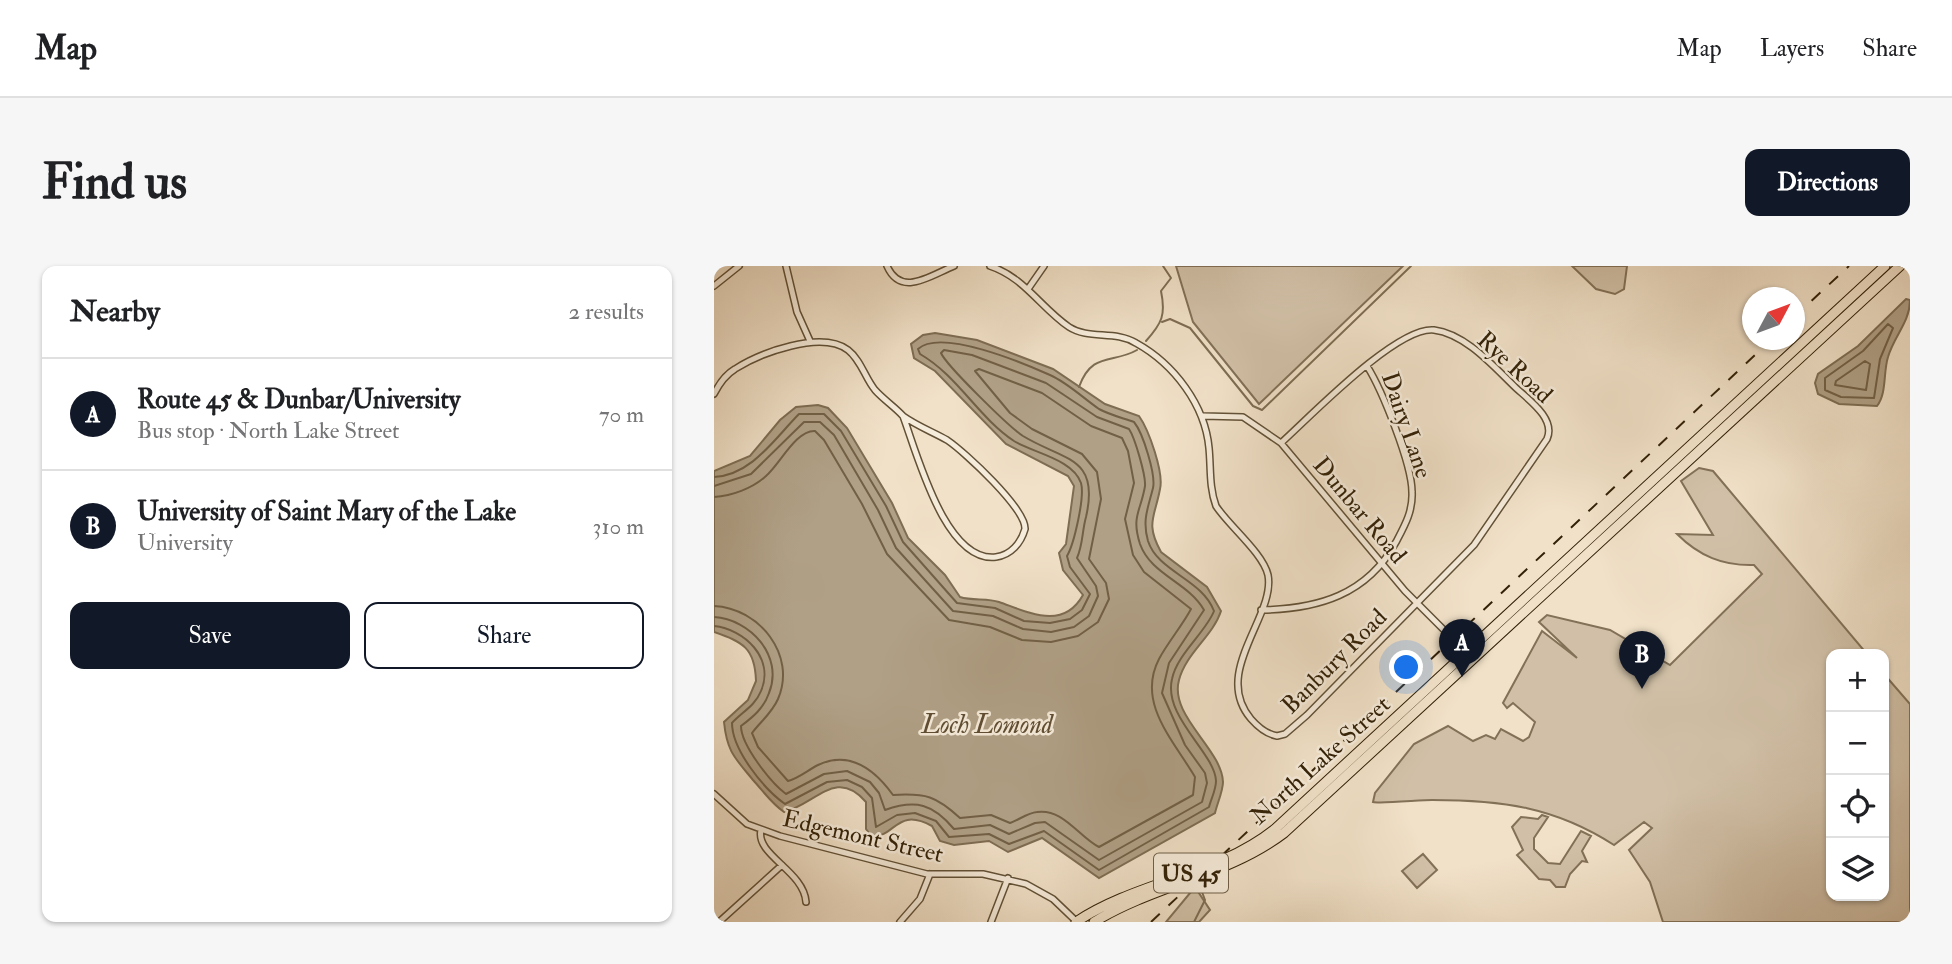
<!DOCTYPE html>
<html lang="en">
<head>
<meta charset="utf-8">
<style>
	body { margin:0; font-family:"IM FELL Double Pica",serif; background:#f6f6f6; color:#202124 }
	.controls { position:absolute; right:21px; bottom:21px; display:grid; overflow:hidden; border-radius:14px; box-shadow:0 2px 5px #0004 }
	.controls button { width:63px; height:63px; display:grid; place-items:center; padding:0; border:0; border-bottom:2px solid #e0e0e0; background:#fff; color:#202124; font:35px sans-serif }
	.compass { position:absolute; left:1028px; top:21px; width:63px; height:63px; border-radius:50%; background:#fff; box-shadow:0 2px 5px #0004; rotate:49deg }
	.you { position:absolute; left:693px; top:402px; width:24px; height:24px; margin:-18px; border:5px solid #fff; border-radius:50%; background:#1a73e8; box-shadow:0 0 0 10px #1a73e833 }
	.badge { display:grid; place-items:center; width:46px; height:46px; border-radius:50%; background:#111827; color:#fff; font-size:23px; font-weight:700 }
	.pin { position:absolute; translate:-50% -58px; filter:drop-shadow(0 2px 4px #0008) }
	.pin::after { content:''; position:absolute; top:37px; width:24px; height:21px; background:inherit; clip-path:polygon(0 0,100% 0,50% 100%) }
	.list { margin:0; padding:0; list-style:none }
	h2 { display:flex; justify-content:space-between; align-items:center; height:91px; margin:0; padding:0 28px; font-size:30px }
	h2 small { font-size:23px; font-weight:400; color:#757577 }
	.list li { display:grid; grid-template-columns:46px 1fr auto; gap:21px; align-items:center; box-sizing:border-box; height:112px; padding:0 28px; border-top:2px solid #e0e0e0 }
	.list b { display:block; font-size:26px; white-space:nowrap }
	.list p { margin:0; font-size:23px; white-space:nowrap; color:#757577 }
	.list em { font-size:23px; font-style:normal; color:#757577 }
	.actions { display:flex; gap:14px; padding:21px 28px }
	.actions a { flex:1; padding:16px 0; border:2px solid #111827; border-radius:14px; text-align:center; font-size:24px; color:#111827 }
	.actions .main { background:#111827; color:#fff }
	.icon { flex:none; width:38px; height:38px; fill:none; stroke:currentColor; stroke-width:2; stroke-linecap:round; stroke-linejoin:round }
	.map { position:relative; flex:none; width:1196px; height:656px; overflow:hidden; border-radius:14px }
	header { display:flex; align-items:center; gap:42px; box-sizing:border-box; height:98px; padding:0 35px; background:#fff; border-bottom:2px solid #e0e0e0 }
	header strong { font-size:33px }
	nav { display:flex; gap:38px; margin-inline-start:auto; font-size:24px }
	.intro { display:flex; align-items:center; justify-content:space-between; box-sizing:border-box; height:168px; padding:0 42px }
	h1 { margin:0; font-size:49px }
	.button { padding:18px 32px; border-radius:14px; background:#111827; color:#fff; font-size:24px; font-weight:700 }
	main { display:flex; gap:42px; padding:0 42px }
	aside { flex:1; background:#fff; border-radius:14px; box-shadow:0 2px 5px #0004 }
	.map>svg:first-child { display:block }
	.green { fill:#d1c0a7; stroke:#827057; stroke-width:2 }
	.water { fill:#b0a086; stroke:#7e6d53; stroke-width:2 }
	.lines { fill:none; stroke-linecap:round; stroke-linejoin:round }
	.shore { stroke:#726046; stroke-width:2 }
	.stream { stroke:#7e6d53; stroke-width:2 }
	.street-casing { stroke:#625137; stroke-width:8 }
	.primary-casing { stroke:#332107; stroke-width:11 }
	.street { stroke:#f6ecdb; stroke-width:5 }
	.primary { stroke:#f1e1c8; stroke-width:9 }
	.rail { stroke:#332107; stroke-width:2; stroke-dasharray:12 12; stroke-linecap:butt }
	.labels { text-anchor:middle; stroke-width:5; stroke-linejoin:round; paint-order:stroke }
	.shield { fill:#f6ecdb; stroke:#6e5e47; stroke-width:2 }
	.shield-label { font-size:23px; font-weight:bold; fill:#332107 }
	.street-label { font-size:24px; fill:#332107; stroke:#f6ecdb }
	.water-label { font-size:26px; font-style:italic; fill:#5f4d33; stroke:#f6ecdb }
</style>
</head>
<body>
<header>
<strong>Map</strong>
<nav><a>Map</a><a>Layers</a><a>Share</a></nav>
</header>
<div class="intro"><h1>Find us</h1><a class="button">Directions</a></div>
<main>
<aside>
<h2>Nearby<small>2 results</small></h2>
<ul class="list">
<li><span class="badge">A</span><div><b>Route 45 &amp; Dunbar/University</b><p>Bus stop · North Lake Street</p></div><em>70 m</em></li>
<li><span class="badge">B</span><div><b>University of Saint Mary of the Lake</b><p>University</p></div><em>310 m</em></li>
</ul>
<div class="actions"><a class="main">Save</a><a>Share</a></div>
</aside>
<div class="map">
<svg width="1196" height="656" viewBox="0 0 1196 656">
	<rect width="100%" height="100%" fill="#f1e1c8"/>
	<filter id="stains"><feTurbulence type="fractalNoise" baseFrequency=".00286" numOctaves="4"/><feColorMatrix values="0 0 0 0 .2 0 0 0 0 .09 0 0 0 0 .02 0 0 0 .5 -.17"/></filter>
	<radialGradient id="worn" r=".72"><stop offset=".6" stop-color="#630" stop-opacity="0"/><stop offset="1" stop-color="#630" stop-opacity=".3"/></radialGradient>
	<!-- green -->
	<path class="green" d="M462,0H689L545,138L479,56Z
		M858,0H913L910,23L901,28L882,23Z
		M985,202L999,205L1153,388H1117V630H1170V408L1196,438V656H949L936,616L915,584L938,562L930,556L900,579C841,541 788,534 718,534C706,534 666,538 659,536L661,527L700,478L734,460L759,475L772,469L781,473L787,463L809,475L815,471L821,456L799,437L793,442L789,437L828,365L863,392L825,356L833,349L896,364L956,399L1048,308L1040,299C1009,300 985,290 963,268L999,269L967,215Z
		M828,549L834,551L820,572V583L834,597L846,598L867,565L877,570L868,585L873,596L868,595L856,608L851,621H842L836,614L825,613L803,589L809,584L798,561L807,551L824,553Z
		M709,588L723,604L703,622L688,605Z
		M481,621L496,644L485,656H452Z"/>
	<!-- water -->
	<path class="water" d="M1192,33L1196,34C1196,56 1180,70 1174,91C1169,107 1173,127 1163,140L1125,138L1104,128L1101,117L1104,108L1144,80Z
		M221,67L263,74L339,103L391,138L425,150C435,164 450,207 446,223C441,251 431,257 447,286L493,321L507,345C499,370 472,387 465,414C455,450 508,483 509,516C509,525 503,538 501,547L385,612L328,572L294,586L275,575L240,579L226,575L218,560C183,541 182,570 158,571L152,563V536C122,501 102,538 70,546C57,537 50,526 39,514C21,492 13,486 10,456L34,434L42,415C41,382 29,376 0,366V205L36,190L66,154L82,141L104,139L114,142L133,162L178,237L194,272L231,309L246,331C259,335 273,332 285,336C314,346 349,365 369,329L349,304L345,287L352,278L360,220L354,210L292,178L221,105L200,92L197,78L209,69Z"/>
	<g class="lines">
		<!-- shore -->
		<path class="shore" d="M1174,58L1179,62L1166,93L1160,132L1127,131L1111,124V112L1149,85Z
			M1151,95L1156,98L1152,124L1121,119L1122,115Z
			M0,211C38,209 61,172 85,148H110L127,165L172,240L189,276L243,337L281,342L310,355L336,357L356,353L368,344L376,328L356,301L353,290C360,278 371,231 367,217C359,193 319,187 300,175C264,151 244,110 206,88L204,83C227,62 309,97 336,109C354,117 369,132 385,143C396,149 409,152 420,156C429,167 442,209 439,222C434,242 428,254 434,275C444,306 488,313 500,345C492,366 463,388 458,413C449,451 501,487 502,515C502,524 497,533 495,541L385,604L330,565L295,578L275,568L235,571L222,555L201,547L183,549L162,561L158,532L148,521L133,514L113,516L71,538C50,523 18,484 18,457C28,446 41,440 47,425C61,392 30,363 0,360
			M0,220L37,208L90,156H106L120,169L164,244L182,282L239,345L279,350L309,363L337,366L360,361L375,350L384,330L382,320L363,292C369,279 368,265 372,251C386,190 350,195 309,170C295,161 232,99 227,87L230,84L258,89L332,117L383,151L415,163C421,172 432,210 431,220C427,245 417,250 426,278C437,309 474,316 490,344L455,397L448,427L471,479L491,507L493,517L488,536L385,594L331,556L321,557L295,568L276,559L240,563C219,538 202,533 171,544L165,527L156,516L133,505L110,508L72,528C57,517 27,479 27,460C39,451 50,442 55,427C70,390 36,353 0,351
			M0,231C18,230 39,222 52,210C66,198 82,164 101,165L110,174L148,238L173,288L235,354L276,361L308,374L337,376L364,370L384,356L395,333L392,317L375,293L387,233L383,206L368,188L318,163L296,147L261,105L265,103L328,127L377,160L408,172L414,185L420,217L411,253L419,289L430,306L477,343C468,360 454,376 445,393C422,437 460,475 481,511L479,529L385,581C365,571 349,542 323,546C313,547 305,554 296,557L277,549L246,552C222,530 212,527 179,529C161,504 136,484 104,499C94,504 85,512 74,515L44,481L38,467C46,456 58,447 64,433C83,389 45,342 0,340"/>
		<!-- stream -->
		<path class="stream" d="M448,56L456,53L476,62L539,140L548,144L697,0
			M432,75C448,57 452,49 447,25L457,12L449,0
			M365,121C378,85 399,98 423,84
			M480,656L491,634L485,618"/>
		<defs>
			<path id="street" d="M72,0L83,46L96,75
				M173,0C187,32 217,9 240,0
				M276,0C310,11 327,42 355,61C375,74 401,64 422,77C460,98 491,139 495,182C497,202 495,221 502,240C515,260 549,287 554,309C562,350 497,406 537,453C544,461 552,468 563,470L571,468L593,449L760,279L833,173C842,153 815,134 802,122C780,101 752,68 720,64C683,60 597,150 567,177
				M0,20L25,0
				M314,23L330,0
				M0,128C5,118 11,109 21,103C46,87 107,64 134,84C147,94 151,112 161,124C170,134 181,141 189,150
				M189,150C203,160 219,166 233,174C251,186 312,243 311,263C307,277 297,289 282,291C231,297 203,187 189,150Z
				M489,150L529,151L567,177L691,325L753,387
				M547,344C604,343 653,329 682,276C691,259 699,245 698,226C698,198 668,124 653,100
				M0,528L33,558L66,570L213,608H269L312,618L339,633L363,656
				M47,564C41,589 90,605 92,636
				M5,656L68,599
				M186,656L206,633L216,608
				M277,656L294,612"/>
			<path id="primary" d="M362,656C424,615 502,610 561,563L1171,0
				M380,656C440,619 513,610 570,567L1186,0"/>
		</defs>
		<!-- street casing -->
		<use href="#street" class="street-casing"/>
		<!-- primary casing -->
		<use href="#primary" class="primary-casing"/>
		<!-- street -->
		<use href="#street" class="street"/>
		<!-- primary -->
		<use href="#primary" class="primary"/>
		<!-- rail -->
		<path class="rail" d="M1080,51L1135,0
			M437,656L1057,74"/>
	</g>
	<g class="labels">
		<!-- shield labels -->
		<rect class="shield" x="440" y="587.5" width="74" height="39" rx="5"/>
		<g class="shield-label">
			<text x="477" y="615">US 45</text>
		</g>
		<!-- street labels -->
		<g class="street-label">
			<text transform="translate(801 101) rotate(43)" y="8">Rye Road</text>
			<text transform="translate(693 159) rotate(71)" y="8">Dairy Lane</text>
			<text transform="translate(646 244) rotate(50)" y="8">Dunbar Road</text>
			<text transform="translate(620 395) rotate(-45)" y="8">Banbury Road</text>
			<text transform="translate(606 494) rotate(-42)" y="8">North Lake Street</text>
			<text transform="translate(149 570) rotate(13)" y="8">Edgemont Street</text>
		</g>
		<!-- water labels -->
		<g class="water-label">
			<text x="273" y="467">Loch Lomond</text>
		</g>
	</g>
	<rect width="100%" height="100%" filter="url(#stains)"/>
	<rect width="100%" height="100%" fill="url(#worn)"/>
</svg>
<div class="controls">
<button>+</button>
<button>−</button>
<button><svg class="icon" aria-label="locate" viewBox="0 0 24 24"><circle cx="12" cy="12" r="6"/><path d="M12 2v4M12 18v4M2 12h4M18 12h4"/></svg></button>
<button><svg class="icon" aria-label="layers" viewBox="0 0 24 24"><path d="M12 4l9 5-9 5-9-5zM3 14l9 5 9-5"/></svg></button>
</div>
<svg class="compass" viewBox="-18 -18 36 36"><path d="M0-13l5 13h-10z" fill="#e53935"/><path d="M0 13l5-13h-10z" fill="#757577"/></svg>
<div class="you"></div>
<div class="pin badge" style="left:748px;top:411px">A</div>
<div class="pin badge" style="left:928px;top:423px">B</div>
</div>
</main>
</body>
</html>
